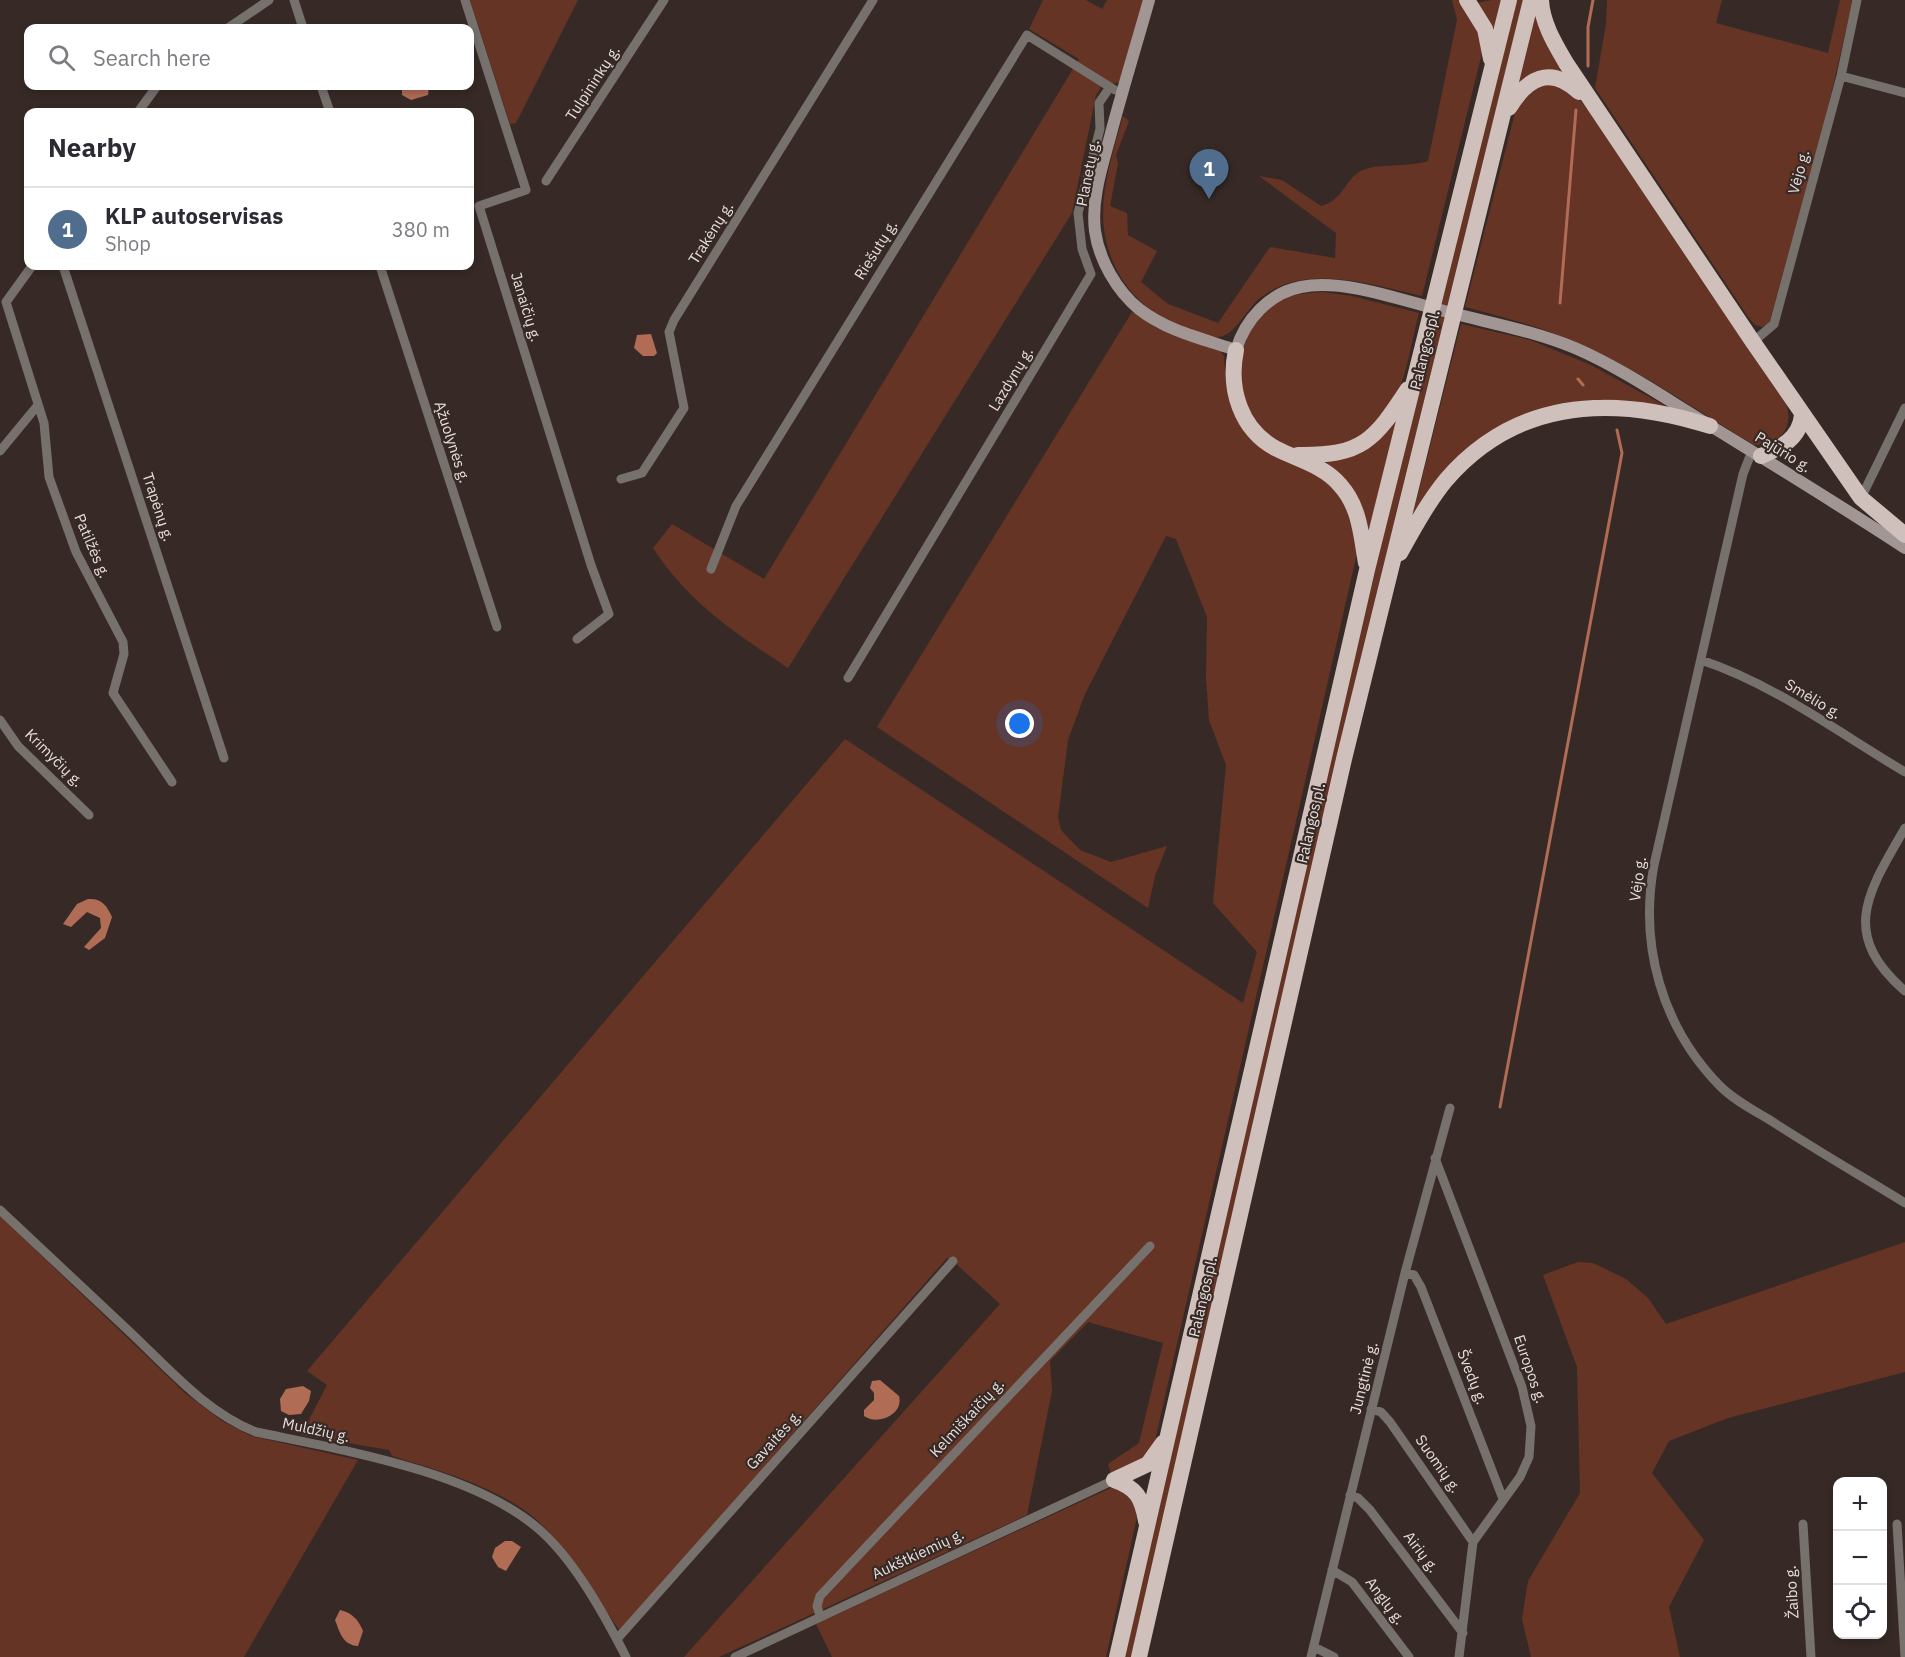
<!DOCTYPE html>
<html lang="en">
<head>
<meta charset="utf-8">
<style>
	body { margin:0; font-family:"IBM Plex Sans",sans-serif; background:#f7f7f7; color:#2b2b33 }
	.controls { position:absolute; right:18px; bottom:18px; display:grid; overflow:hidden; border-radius:12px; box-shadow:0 3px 9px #0003 }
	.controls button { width:54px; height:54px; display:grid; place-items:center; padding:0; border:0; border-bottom:2px solid #e1e1e2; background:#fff; color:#2b2b33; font:30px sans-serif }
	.you { position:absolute; left:1020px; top:724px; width:21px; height:21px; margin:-15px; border:4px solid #fff; border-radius:50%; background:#1a73e8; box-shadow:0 0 0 9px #1a73e833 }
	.badge { display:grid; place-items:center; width:39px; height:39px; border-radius:50%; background:#516d8d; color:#fff; font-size:20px; font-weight:700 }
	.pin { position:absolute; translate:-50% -50px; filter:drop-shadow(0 2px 3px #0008) }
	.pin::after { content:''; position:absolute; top:32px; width:21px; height:18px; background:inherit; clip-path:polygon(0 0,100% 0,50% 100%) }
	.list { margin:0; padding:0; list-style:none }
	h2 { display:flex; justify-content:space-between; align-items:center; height:78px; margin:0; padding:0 24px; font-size:26px }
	h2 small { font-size:20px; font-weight:400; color:#7c7c81 }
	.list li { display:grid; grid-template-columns:39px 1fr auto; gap:18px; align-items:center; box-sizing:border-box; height:84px; padding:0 24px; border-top:2px solid #e1e1e2 }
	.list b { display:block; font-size:22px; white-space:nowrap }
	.list p { margin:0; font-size:20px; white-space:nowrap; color:#7c7c81 }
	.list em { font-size:20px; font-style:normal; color:#7c7c81 }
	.icon { flex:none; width:33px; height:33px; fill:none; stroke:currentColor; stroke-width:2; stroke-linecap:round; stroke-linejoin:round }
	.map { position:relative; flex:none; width:1905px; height:1657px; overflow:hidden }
	.search { position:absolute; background:#fff; box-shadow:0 3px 9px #0003; left:24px; top:24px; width:450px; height:66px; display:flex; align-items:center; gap:15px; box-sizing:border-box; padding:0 21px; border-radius:12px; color:#7c7c81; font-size:22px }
	.panel { position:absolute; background:#fff; box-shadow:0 3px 9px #0003; left:24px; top:108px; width:450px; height:162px; border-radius:12px }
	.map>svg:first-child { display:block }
	.green { fill:#663424 }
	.water { fill:#b06c55 }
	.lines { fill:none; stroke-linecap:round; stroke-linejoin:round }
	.stream { stroke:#b06c55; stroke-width:3 }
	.minor { stroke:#77716e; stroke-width:9 }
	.secondary { stroke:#a19693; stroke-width:12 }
	.trunk { stroke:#d0c0bc; stroke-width:16 }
	.labels { text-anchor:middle; stroke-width:4.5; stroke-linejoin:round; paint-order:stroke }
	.street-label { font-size:15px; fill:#e7dfdc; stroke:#372a26 }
</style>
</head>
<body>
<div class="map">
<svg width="1905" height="1657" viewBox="0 0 1905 1657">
	<rect width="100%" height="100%" fill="#372a26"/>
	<!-- green -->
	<path class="green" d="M470,0H578L516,123L510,124Z
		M1043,0H1086L1102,9L1107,0H1145L1120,82L1101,87L1096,95L1072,213L788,668C734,632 689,603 653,548L672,524L764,579L1079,59L1029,29Z
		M1452,0H1460L1483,42L1482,53L1422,296C1372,285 1306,262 1260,298C1247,308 1235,336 1218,337C1203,339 1185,327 1171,321C1149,312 1131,295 1119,274C1089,220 1108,172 1123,116L1129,121L1116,155L1118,163L1110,206L1127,213L1128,235L1157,251L1141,282L1168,304L1218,323L1270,247L1335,258L1336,233L1259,176L1282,180L1321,206C1343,200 1344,182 1359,172C1376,162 1408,168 1428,161L1457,20Z
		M1492,0H1501L1494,29L1476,3Z
		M1516,0H1523L1358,668L1131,1657H1124L1385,527Z
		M1607,0H1722L1716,23L1828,53L1840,0H1853L1825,120L1769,324L1762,327L1755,325L1749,318L1595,88L1606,24Z
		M1535,14L1567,74L1516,88Z
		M1542,83L1570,89L1590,112L1786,402C1794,429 1781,443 1754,445C1696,410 1637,368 1575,342C1539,326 1503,317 1465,307L1516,109L1520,98Z
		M1321,292L1352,296L1419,313C1411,342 1405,390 1387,413C1368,435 1357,440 1330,446C1323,448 1314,452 1308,451C1244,443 1220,364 1260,318C1267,310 1275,302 1285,298C1296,294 1309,293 1321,292Z
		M1132,312L1155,327L1178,337L1220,351L1224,356L1226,384L1236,414L1315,471L1346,501L1358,549L1154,1445L1149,1455L1111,1474L1108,1464L1139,1443L1163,1343L1088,1322L1050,1361L1052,1391L1027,1515L719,1657H684L1000,1304L953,1261L947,1258L620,1631C594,1594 571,1552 538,1521C502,1488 438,1470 392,1456L389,1450L301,1435L327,1385L307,1371L845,739L1243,1003L1257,952L1213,903L1226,765L1209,720L1206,678L1207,617L1176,539L1166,536L1085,694L1068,740L1058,817L1061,830L1080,850L1111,862L1167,846L1155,876L1148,908L877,727Z
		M1461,324L1530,340L1591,365L1667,407L1601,399L1558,406L1458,457L1430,488L1412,517Z
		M1397,418L1368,534L1318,460Z
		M0,1216L185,1393L222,1421L251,1436L358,1460L244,1657H0Z
		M1905,1242V1372L1728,1418L1669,1441L1652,1473L1704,1540L1669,1607L1680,1657H1531L1522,1619L1528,1581L1580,1493L1577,1367L1543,1275L1578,1262L1593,1263L1626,1279L1648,1298L1666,1324Z
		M1113,1487H1120L1135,1502L1137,1517L1106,1657H832L816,1624Z"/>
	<!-- water -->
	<path class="water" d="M402,86H429L428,95L411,100L402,95Z
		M651,334L657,353L654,356H643L634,348L637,335Z
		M88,899C102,898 107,906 112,917L105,938L89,950L84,947L101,928L100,918L87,912L71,927L63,924L77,904Z
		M880,1380L899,1396C904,1414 878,1426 864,1416V1410L874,1400V1393L870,1388L872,1381Z
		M303,1386L311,1391L309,1401L301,1414L289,1415L281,1411L280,1399L286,1389Z
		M505,1541H512L521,1547L506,1571L498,1567L492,1557L495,1548Z
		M340,1610C352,1613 358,1619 363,1631L358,1646C343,1645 340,1633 335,1620Z"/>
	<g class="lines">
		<!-- stream -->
		<path class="stream" d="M1588,66V27L1593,0
			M1560,303L1576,110
			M1578,379L1583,385
			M1500,1107L1622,453L1617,430"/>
		<!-- minor -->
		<path class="minor" d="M294,0L303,28
			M465,0L526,190L479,206L591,565L609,614L577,639
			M228,28L269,0
			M1841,76L1905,93
			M321,86L330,112
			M138,112L157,86
			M546,181L664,0
			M32,266L6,302L44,423L49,477L76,552L123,642L124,654L113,693L172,782
			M63,266L224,758
			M380,266L497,627
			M1753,342L1774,324L1841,76L1857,0
			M0,451L38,405
			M1752,451L1743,474L1654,865C1639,946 1662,1027 1720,1086C1735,1101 1755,1111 1773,1122C1816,1150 1861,1176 1905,1203
			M621,479L642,473L684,408L669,332L674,320L873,0
			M1861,498L1905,408
			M711,569L736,506L1027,35L1110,87
			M1701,660C1774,684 1839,733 1905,772
			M848,678L1091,274L1082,249L1078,213L1100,129L1099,103L1110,87L1115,90
			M0,720L18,746L89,815
			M1905,828C1869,891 1838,933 1905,991
			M1435,1158L1522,1387L1531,1426L1529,1457L1520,1477L1473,1542L1459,1657
			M0,1210C44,1251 87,1292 131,1333C169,1369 207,1413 256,1432C342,1450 477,1472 542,1532C576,1563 605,1616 626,1657
			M1405,1273L1414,1275L1421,1287L1503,1499
			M1371,1409L1381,1412L1390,1422L1473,1542
			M1350,1495L1358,1498L1370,1510L1463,1633
			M1803,1524L1811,1657
			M1897,1524L1905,1657
			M1332,1570L1352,1582L1409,1657
			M820,1616L817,1606L820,1596L1150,1246
			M617,1639L953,1261
			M1314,1647L1334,1657
			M735,1657L1114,1480
			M1311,1657L1405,1273L1450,1108"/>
		<!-- secondary -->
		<path class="secondary" d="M1149,0C1136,46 1122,91 1110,137C1102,167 1091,199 1095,231C1099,260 1117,291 1139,309C1167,331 1203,339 1236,350C1245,320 1269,293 1301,287C1345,278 1406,302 1448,312C1490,323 1534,331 1575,348C1619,367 1660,395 1701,420C1769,462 1838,504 1905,548"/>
		<!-- trunk -->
		<path class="trunk" d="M1467,0L1485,29L1491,59
			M1541,0C1542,23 1555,44 1566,63L1753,342L1861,498L1905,535
			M1509,108C1527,78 1550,65 1579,92
			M1236,350C1228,388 1240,430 1277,449C1299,460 1324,466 1340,485C1360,507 1361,535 1366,563
			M1298,455C1362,456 1374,441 1408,389
			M1761,456C1781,448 1800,438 1802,415
			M1400,553C1414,528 1428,502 1446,480C1517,398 1613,395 1710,426
			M1114,1480L1148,1464L1163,1443
			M1114,1480C1137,1488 1142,1498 1146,1521
			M1117,1657L1367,570L1509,0
			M1139,1657L1344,759L1531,0"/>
	</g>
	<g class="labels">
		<!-- street labels -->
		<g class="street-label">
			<text transform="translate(593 83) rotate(-57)" y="5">Tulpininkų g.</text>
			<text transform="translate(1799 172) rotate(-75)" y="5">Vėjo g.</text>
			<text transform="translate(1088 173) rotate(-79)" y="5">Planetų g.</text>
			<text transform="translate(711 233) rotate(-58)" y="5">Trakėnų g.</text>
			<text transform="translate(876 250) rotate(-58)" y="5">Riešutų g.</text>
			<text transform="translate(526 307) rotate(73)" y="5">Janaičių g.</text>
			<text transform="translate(1425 350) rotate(-76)" y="5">Palangos pl.</text>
			<text transform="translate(1011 379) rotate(-59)" y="5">Lazdynų g.</text>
			<text transform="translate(452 442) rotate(72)" y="5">Ąžuolynės g.</text>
			<text transform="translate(1783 452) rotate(32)" y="5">Pajūrio g.</text>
			<text transform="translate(158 507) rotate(72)" y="5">Trapėnų g.</text>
			<text transform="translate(92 546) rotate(67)" y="5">Patilžės g.</text>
			<text transform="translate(1813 699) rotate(31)" y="5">Smėlio g.</text>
			<text transform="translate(54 758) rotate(45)" y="5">Krimyčių g.</text>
			<text transform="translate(1311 823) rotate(-77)" y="5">Palangos pl.</text>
			<text transform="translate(1638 879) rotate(-82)" y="5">Vėjo g.</text>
			<text transform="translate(1203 1297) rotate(-77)" y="5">Palangos pl.</text>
			<text transform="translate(1530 1369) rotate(71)" y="5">Europos g.</text>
			<text transform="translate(1472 1377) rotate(69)" y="5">Švedų g.</text>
			<text transform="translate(1364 1378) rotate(-76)" y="5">Jungtinė g.</text>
			<text transform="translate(967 1418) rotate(-47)" y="5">Kelmiškaičių g.</text>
			<text transform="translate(316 1430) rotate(12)" y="5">Muldžių g.</text>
			<text transform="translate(774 1440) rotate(-48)" y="5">Gavaitės g.</text>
			<text transform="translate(1438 1464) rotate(55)" y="5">Suomių g.</text>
			<text transform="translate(1421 1552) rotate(53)" y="5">Airių g.</text>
			<text transform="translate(918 1554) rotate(-25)" y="5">Aukštkiemių g.</text>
			<text transform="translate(1792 1592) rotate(-93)" y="5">Žaibo g.</text>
			<text transform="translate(1385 1601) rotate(53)" y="5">Anglų g.</text>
		</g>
	</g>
</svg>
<div class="controls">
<button>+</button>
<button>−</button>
<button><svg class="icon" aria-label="locate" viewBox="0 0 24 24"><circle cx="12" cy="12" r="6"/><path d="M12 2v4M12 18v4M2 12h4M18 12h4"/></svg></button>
</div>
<div class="you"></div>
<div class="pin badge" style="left:1209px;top:199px">1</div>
<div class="search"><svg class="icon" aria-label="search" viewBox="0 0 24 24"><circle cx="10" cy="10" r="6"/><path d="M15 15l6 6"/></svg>Search here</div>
<section class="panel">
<h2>Nearby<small></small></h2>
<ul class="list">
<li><span class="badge">1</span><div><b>KLP autoservisas</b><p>Shop</p></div><em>380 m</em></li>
</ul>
</section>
</div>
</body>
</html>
